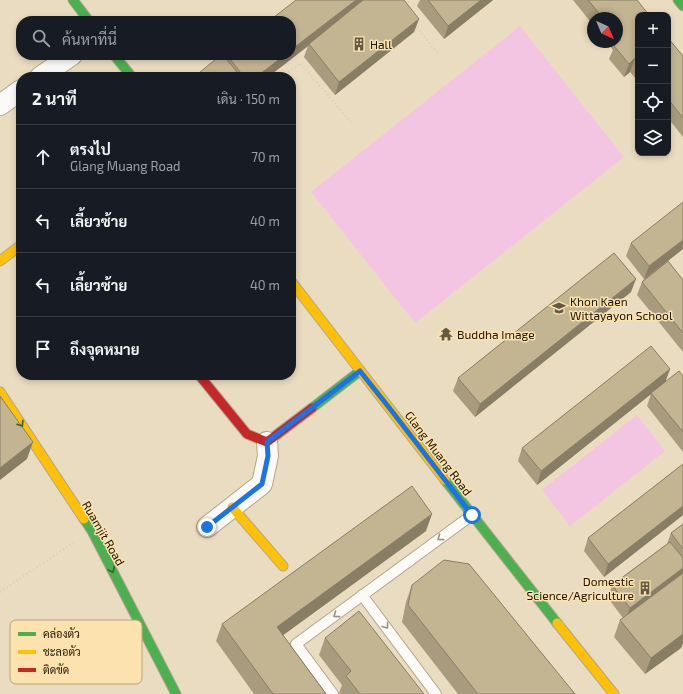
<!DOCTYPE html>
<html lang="th">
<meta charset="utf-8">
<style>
body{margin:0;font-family:"Exo 2",Sarabun,sans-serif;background:#20242c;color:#f1f3f6}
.controls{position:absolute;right:12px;top:12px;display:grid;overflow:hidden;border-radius:8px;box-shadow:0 2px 6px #0003}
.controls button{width:36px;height:36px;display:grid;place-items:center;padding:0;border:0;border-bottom:1px solid #363941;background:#171b24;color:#f1f3f6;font:20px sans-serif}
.compass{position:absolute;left:587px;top:12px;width:36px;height:36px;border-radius:50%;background:#171b24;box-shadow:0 2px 6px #0003;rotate:136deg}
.stop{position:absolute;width:12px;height:12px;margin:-9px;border:3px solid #1a73e8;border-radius:50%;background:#fff}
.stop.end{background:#1a73e8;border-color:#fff;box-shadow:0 1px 4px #0008}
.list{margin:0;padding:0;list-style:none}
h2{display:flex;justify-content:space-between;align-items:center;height:52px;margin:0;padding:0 16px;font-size:17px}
h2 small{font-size:13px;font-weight:400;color:#9ea1a6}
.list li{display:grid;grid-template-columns:26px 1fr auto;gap:12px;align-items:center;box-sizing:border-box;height:64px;padding:0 16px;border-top:1px solid #363941}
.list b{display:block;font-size:15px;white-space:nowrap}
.list p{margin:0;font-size:13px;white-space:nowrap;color:#9ea1a6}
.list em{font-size:13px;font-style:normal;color:#9ea1a6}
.icon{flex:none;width:22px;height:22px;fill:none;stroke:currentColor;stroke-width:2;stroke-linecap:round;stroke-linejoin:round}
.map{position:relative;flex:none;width:683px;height:694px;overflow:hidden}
.search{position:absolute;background:#171b24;box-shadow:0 2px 6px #0003;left:16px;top:16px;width:280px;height:44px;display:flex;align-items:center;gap:10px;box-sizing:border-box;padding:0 14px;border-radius:16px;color:#9ea1a6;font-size:15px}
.panel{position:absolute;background:#171b24;box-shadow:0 2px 6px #0003;left:16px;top:72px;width:280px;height:308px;border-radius:16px}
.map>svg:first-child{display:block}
.green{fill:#f4c5e3}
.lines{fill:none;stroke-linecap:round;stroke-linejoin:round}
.lane-casing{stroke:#b1a68d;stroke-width:12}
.street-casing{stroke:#b1a68d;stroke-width:22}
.fast-casing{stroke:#b1a68d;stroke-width:11}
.slow-casing{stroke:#b1a68d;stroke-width:11}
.jam-casing{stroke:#b1a68d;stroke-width:11}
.path{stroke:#d5d0c7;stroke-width:2.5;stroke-dasharray:1 3;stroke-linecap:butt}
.lane{stroke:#fcfaf6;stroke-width:10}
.street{stroke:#fcfaf6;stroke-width:20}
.fast{stroke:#4caf50;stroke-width:9}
.slow{stroke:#ffc107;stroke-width:9}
.jam{stroke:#c62828;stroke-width:9}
.wall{fill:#a89b7e}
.shaded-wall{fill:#887e66}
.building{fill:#c3b492;stroke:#887e66}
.oneway{stroke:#356128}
.oneway2{stroke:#989287}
.route{stroke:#1a73e8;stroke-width:5}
.labels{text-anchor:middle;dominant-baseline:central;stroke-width:3;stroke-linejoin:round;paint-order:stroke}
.poi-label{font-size:12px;fill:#1e1300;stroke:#fbe2af;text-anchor:start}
.street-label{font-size:12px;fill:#1e1300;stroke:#fbe2af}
.key{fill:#fbe2af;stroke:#b9a47a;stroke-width:1}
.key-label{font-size:11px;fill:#1e1300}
</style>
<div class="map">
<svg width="683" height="694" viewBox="0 0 683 694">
<rect width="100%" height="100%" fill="#eadcc0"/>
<g class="green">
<path d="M520,26L624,157L415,323L311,192Z"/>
<path d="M637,415L665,451L570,526L542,490Z"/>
</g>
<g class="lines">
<g class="lane-casing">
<g id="lane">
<path d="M362,595L436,694"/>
<path d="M333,694L296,644L472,515"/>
</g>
</g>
<g class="street-casing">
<g id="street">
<path d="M40,77L72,55"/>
<path d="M0,105L21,90"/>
<path d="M207,527L262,484L268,456L267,442"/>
</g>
</g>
<g class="fast-casing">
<g id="fast">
<path d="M73,0L89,21"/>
<path d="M678,0L683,6"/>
<path d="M114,55L132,77"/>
<path d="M312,408L360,371"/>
<path d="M445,480L557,623"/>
<path d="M84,519L92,531L176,694"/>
</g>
</g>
<g class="slow-casing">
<g id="slow">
<path d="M0,261L21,245"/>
<path d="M291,281L445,480"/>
<path d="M0,392L84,519"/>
<path d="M232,507L283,566"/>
<path d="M557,623L614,694"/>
</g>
</g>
<g class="jam-casing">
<path id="jam" d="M199,375L247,434L267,442L312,408"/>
</g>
<g class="path">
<path d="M405,5L411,0"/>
<path d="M414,24L439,55"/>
<path d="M282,77L300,63L351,122"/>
<path d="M0,592L76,541"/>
</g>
<use href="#lane" class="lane"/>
<use href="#street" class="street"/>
<use href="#fast" class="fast"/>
<use href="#slow" class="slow"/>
<use href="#jam" class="jam"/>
</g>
<g class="wall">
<path d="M420,0H493L444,39L417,6Z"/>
<path d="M573,0H637L638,15V81L630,72L624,77L609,59L613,50L607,42H617V18H593V25Z"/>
<path d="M419,19L414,32L335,95L304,57L308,46L268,77H194L225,58L226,55H291V21Z"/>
<path d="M668,38L683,56V137L668,118Z"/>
<path d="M631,243L683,249L668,261L683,280V352L637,295L642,282L644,279L626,256Z"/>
<path d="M631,292L475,417L453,391L458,378Z"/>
<path d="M670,369L665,382L683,376V452L647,406L651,394L537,485L518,461L522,448Z"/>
<path d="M683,464V515L604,577L584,551L588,538Z"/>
<path d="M683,524V643L681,648L645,674L614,637L620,620L623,618L608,598L612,585L667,544L671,533Z"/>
<path d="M426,531L283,635L326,694H254L216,641L222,624Z"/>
<path d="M412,585L575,694H458L402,622L406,602Z"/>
<path d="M325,638L424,694H341L339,693L342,685L319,655Z"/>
</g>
<g class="shaded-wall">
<path d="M356,0H368L309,44L308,46L268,77H256L285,55H291V50Z"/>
<path d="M481,0H493L444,39L448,26Z"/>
<path d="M419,19L414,32L335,95L339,82Z"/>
<path d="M635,58L630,72L624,77L629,64Z"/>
<path d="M683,240V249L644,279L649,266Z"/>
<path d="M636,279L631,292L475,417L480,404Z"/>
<path d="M670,369L665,383L537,485L541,471Z"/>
<path d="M33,442L27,459L0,480V468Z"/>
<path d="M683,506V515L604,577L608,564Z"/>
<path d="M432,514L426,531L271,644L277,627Z"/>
<path d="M683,568V578L625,621L630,608Z"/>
<path d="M683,628V643L681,648L645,674L651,658Z"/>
</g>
<g class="building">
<path d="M296,0H356L291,50V21H269Z"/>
<path d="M363,0H404L419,19L339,82L309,44Z"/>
<path d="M428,0H481L448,26Z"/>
<path d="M588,0H637L649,15H638V62L635,58L629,64L614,46L621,40L617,35V18H603Z"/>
<path d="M668,38L683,56V118L668,99Z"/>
<path d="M221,55H223L241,77H194Z"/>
<path d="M227,55H285L256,77H244Z"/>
<path d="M683,202V240L649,266L631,243Z"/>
<path d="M614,253L636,279L480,404L458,378Z"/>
<path d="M668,261L683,280V333L642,282Z"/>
<path d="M651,346L670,369L541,471L522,448Z"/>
<path d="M679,371L683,376V432L651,393Z"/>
<path d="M0,396L33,442L0,468Z"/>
<path d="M683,464V506L608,564L588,538Z"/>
<path d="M412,486L432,514L277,627L326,694H273L222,624Z"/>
<path d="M683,524V549L671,533Z"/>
<path d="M670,542L683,558V568L630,608L612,585Z"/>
<path d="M444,560L469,564L575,694H478L408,605L412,585Z"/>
<path d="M683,573V634L651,658L620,620Z"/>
<path d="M359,611L424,694H360L346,676L351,671L325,638Z"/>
</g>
<defs><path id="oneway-chevron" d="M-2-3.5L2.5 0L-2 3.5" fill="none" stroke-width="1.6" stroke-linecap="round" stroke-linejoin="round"/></defs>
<g class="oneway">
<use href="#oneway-chevron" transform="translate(21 424) rotate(57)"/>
<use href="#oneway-chevron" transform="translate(112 570) rotate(62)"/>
</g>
<g class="oneway2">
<use href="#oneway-chevron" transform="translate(440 538) rotate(144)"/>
<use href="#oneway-chevron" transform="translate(336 615) rotate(144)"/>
<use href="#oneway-chevron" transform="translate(386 626) rotate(53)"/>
</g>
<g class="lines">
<path class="route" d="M207,527L262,484L268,456L267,442L360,371L391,410L472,515"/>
</g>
<defs>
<g id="building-bare" transform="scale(1.08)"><path d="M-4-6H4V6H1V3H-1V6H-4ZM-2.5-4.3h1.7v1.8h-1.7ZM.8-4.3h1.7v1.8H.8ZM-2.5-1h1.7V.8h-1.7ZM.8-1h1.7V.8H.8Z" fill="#655943" stroke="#fbe2af" stroke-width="2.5" paint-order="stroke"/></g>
<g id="school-bare" transform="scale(1.08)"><path d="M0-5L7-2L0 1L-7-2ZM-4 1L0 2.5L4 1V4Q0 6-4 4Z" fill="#655943" stroke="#fbe2af" stroke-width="2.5" paint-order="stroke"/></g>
<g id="temple-bare" transform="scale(1.08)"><path d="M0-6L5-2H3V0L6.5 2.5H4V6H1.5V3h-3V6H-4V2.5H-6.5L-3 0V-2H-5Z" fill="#655943" stroke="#fbe2af" stroke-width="2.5" paint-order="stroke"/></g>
</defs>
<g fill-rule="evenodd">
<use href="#building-bare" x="359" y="44"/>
<use href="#school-bare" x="559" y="308"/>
<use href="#temple-bare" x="446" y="334"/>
<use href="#building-bare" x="645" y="588"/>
</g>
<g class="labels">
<g class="poi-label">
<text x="370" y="44">Hall</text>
<text x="570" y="301">Khon Kaen<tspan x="570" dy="14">Wittayayon School</tspan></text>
<text x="457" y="334">Buddha Image</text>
<text x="634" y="581" text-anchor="end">Domestic<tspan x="634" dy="14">Science/Agriculture</tspan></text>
</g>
<g class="street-label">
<text transform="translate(439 453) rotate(53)">Glang Muang Road</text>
<text transform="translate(104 533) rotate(60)">Ruamjit Road</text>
</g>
</g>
<rect x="10" y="620" width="132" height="64" rx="6" class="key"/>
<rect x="18" y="632" width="18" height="4" fill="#4caf50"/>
<rect x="18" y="650" width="18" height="4" fill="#ffc107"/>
<rect x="18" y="668" width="18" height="4" fill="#c62828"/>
<g class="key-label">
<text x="43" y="638">คล่องตัว</text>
<text x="43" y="656">ชะลอตัว</text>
<text x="43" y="674">ติดขัด</text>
</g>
</svg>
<div class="controls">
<button>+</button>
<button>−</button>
<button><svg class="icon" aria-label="locate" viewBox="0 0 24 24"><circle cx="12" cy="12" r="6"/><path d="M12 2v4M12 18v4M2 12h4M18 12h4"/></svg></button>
<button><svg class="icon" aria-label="layers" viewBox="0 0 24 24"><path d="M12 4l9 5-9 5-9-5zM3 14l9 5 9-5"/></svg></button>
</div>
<svg class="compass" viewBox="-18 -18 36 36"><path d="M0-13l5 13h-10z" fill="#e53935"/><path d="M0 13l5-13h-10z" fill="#9ea1a6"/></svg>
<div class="stop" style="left:472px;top:515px"></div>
<div class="stop end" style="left:207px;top:527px"></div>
<div class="search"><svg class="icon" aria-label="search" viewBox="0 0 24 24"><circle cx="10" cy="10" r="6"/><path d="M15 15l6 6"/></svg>ค้นหาที่นี่</div>
<section class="panel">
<h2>2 นาที<small>เดิน · 150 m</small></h2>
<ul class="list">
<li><svg class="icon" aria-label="ahead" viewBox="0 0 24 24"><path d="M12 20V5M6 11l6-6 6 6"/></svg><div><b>ตรงไป</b><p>Glang Muang Road</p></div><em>70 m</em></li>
<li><svg class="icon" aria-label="left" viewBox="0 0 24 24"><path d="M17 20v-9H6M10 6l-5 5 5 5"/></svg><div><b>เลี้ยวซ้าย</b></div><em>40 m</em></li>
<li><svg class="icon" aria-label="left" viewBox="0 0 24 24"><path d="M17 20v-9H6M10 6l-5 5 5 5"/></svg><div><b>เลี้ยวซ้าย</b></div><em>40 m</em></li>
<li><svg class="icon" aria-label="arrive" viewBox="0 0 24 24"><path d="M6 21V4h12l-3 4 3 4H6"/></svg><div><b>ถึงจุดหมาย</b></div></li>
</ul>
</section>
</div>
